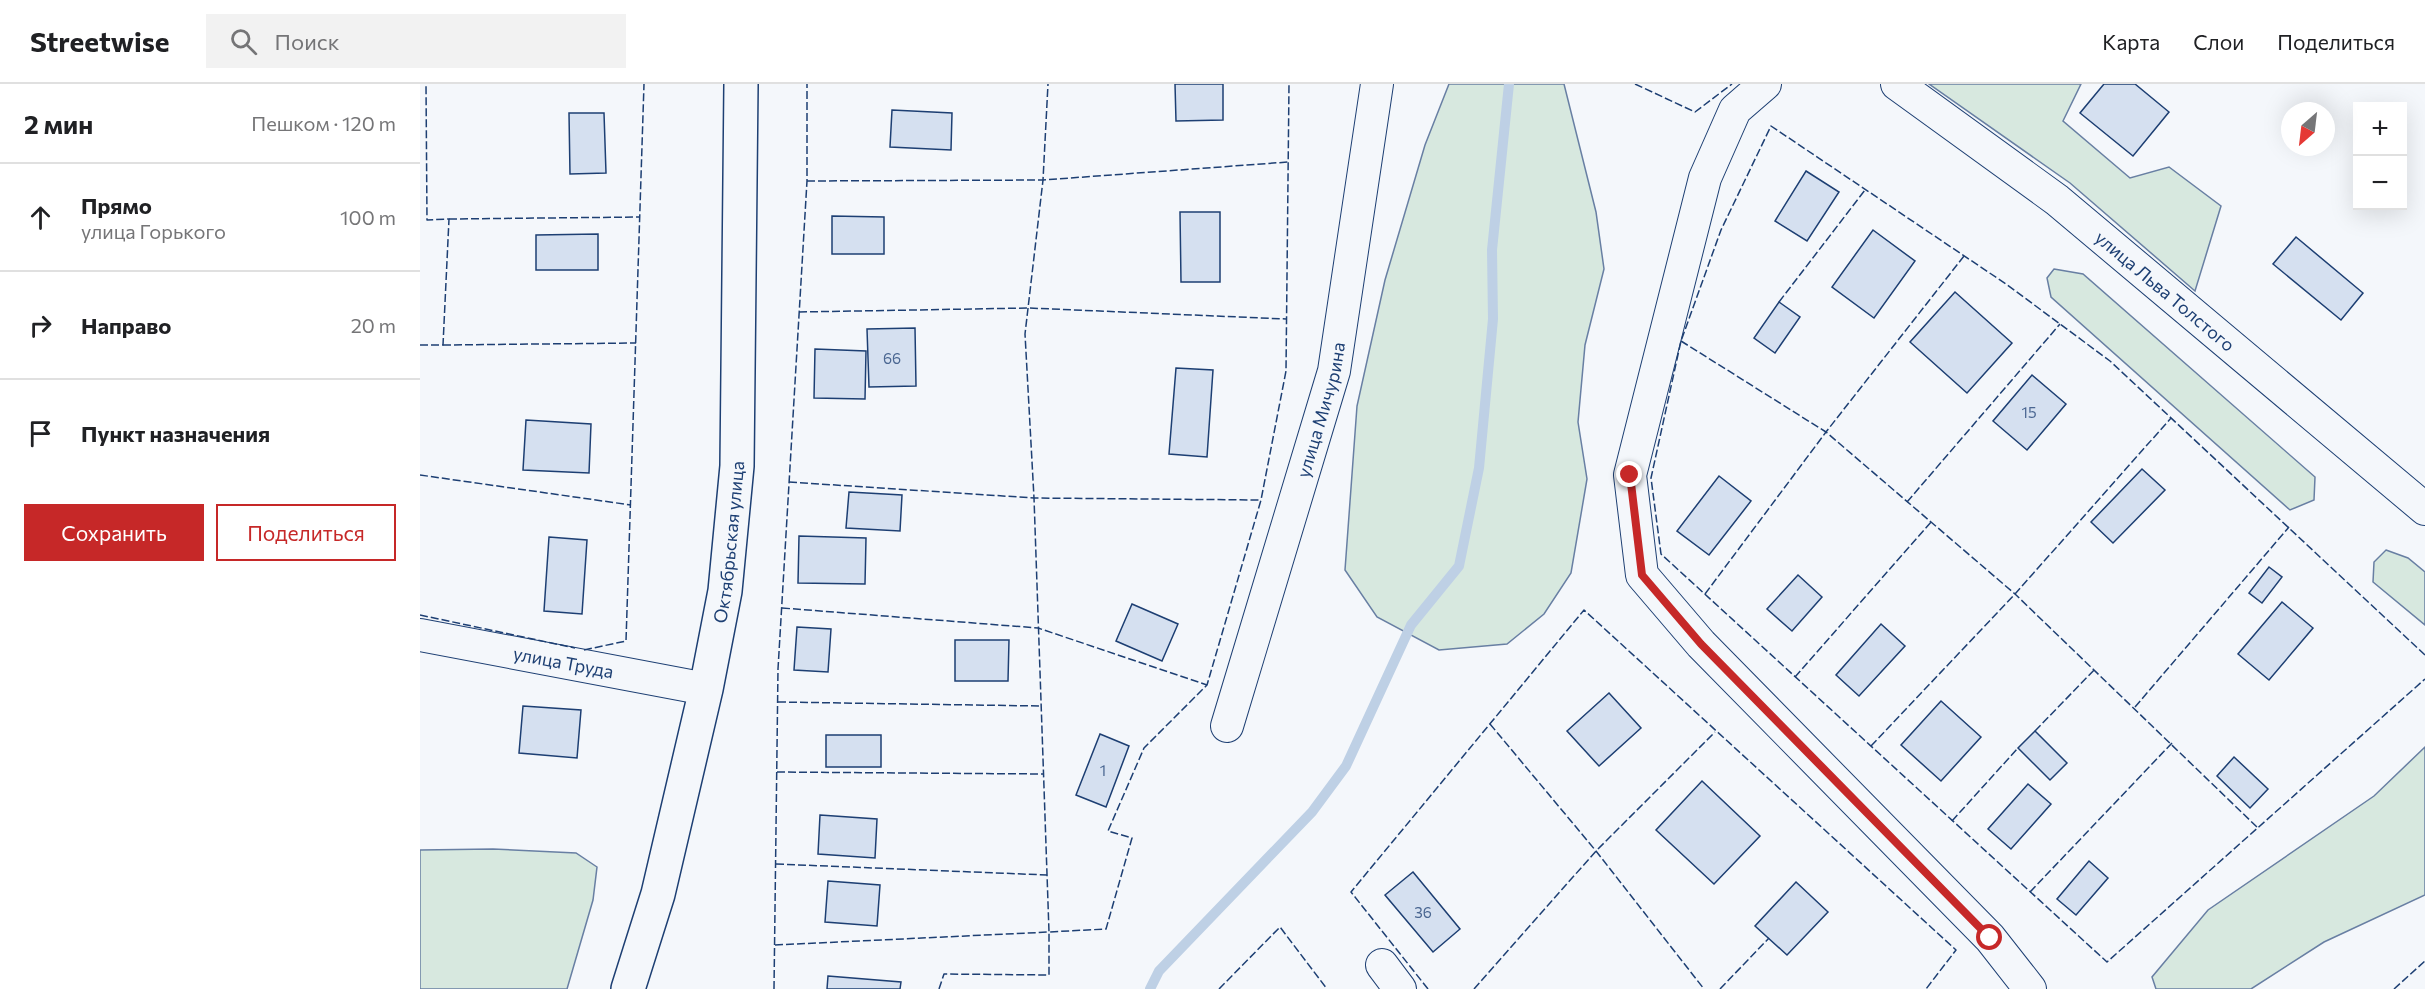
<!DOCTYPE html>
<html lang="ru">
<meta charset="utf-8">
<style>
body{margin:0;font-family:Commissioner,sans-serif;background:#f2f2f2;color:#202124}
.controls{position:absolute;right:18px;top:18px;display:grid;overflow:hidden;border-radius:0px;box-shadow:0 6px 24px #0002}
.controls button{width:54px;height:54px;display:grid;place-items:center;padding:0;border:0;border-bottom:2px solid #e0e0e0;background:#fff;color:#202124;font:30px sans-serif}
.compass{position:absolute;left:1861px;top:18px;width:54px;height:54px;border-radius:50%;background:#fff;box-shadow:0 6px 24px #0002;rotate:208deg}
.stop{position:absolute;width:18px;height:18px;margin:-14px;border:4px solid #c62828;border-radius:50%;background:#fff}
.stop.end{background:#c62828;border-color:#fff;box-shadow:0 2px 6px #0008}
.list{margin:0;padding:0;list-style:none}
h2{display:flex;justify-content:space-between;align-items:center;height:78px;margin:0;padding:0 24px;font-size:26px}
h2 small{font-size:20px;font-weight:400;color:#757577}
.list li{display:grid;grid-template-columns:39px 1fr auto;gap:18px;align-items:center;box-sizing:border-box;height:108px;padding:0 24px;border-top:2px solid #e0e0e0}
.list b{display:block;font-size:22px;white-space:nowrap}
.list p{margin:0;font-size:20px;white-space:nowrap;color:#757577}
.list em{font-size:20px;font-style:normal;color:#757577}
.actions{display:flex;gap:12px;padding:18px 24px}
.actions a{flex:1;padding:14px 0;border:2px solid #c62828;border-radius:0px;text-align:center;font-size:21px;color:#c62828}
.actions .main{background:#c62828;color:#fff}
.icon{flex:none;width:33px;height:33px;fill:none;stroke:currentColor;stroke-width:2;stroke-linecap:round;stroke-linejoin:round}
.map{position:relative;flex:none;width:2005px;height:905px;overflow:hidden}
header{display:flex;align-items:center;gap:36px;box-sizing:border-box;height:84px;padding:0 30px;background:#fff;border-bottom:2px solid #e0e0e0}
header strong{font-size:28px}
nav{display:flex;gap:33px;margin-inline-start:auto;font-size:21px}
.search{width:420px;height:54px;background:#f2f2f2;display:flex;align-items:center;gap:15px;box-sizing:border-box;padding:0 21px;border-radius:0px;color:#757577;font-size:22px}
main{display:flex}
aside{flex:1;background:#fff}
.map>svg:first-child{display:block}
.green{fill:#d7e8df;stroke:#687fa3;stroke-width:1.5}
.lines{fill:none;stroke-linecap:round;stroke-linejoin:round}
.stream{stroke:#bed0e5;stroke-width:10}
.building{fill:#d5e0f0;stroke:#1d3f73;stroke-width:1.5}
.minor-casing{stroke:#1d3f73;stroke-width:34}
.tertiary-casing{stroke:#1d3f73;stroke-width:36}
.minor{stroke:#f4f7fb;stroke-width:32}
.tertiary{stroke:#f4f7fb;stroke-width:33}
.fence{stroke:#1d3f73;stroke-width:1.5;stroke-dasharray:8 3;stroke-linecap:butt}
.route{stroke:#c62828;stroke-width:8}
.labels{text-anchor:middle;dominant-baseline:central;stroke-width:4.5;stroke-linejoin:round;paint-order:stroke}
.number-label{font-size:15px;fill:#4b6792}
.street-label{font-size:18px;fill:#1d3f73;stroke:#f4f7fb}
</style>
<header>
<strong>Streetwise</strong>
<div class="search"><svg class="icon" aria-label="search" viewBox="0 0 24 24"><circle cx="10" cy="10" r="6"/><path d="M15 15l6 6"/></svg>Поиск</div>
<nav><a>Карта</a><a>Слои</a><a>Поделиться</a></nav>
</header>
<main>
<aside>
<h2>2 мин<small>Пешком · 120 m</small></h2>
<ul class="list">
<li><svg class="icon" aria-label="ahead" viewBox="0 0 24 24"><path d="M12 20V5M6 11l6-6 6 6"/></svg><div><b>Прямо</b><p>улица Горького</p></div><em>100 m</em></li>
<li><svg class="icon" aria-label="right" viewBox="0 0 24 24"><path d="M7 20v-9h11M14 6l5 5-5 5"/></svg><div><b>Направо</b></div><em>20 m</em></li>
<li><svg class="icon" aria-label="arrive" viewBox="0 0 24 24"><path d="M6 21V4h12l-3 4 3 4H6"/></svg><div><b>Пункт назначения</b></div></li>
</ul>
<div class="actions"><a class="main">Сохранить</a><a>Поделиться</a></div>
</aside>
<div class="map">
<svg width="2005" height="905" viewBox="0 0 2005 905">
<rect width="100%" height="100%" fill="#f4f7fb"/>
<g class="green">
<path d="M1029,0H1144L1176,128L1184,185L1165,261L1158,338L1167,395L1151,489L1124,530L1087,560L1019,566L957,533L925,486L937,322L965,196L1005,61Z"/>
<path d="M1509,0H1661L1643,37L1710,94L1749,83L1801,122L1775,207L1650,99Z"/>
<path d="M1634,185L1663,190L1895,393L1894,416L1870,426L1631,213L1627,194Z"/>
<path d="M1966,466L1988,474L2005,488V541L1953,498L1954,478Z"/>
<path d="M2005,663V811L1904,858L1831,905H1736L1732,893L1788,826L1954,712Z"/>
<path d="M73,765L156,769L177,783L173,816L147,905H0V766Z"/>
</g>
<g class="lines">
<path class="stream" d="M730,905L739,887L892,728L926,682L991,541L1039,482L1059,384L1073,235L1072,166L1089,0"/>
</g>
<g class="building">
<path d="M755,0H803V36L756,37Z"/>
<path d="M1684,0H1715L1749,28L1713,72L1660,29Z"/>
<path d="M472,26L532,29L531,66L470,63Z"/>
<path d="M149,29H184L186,89L150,90Z"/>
<path d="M1386,87L1419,108L1387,157L1355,137Z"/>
<path d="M760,128H800V198H761Z"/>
<path d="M412,132L464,133V170H412Z"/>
<path d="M1453,146L1495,177L1454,234L1412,203Z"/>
<path d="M178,150V186H116V151Z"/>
<path d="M1876,153L1943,209L1921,236L1853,180Z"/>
<path d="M1535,208L1592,259L1547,309L1490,258Z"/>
<path d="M1359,218L1380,233L1355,269L1334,254Z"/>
<path d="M495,244L496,302L449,303L447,245Z"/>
<path d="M395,265L446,267L445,315L394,314Z"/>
<path d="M756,284L793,286L787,373L749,370Z"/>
<path d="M1612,291L1646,320L1607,366L1573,337Z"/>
<path d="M106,336L171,340L169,389L103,386Z"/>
<path d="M1722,385L1745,406L1693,459L1671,438Z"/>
<path d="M1299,392L1331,417L1289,471L1257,447Z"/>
<path d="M429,408L482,411L480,447L426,444Z"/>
<path d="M379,452L446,454L445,500L378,499Z"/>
<path d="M129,453L167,456L162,530L124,527Z"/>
<path d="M1849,483L1862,493L1842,519L1829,509Z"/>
<path d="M1378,491L1402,513L1372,547L1347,525Z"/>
<path d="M1862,518L1893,544L1849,596L1818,570Z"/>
<path d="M712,520L758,540L742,577L696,557Z"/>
<path d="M1461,540L1485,562L1439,612L1416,591Z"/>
<path d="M377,543L411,545L408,588L374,586Z"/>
<path d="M535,556H589L588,597H535Z"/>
<path d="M1189,609L1221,644L1179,682L1147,647Z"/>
<path d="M1521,617L1561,653L1521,697L1481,661Z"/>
<path d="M103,622L161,626L157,674L99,669Z"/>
<path d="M1615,647L1647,679L1630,696L1598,664Z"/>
<path d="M680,650L709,662L686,723L656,711Z"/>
<rect x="406" y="651" width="55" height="32"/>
<path d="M1814,673L1848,705L1830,724L1797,692Z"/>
<path d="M1282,697L1340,752L1294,800L1236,746Z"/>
<path d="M1608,700L1631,720L1591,765L1568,745Z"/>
<path d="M400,731L457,735L455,774L398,770Z"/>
<path d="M1669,777L1688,794L1656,831L1637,815Z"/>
<path d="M993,788L1040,845L1013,868L965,811Z"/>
<path d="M408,797L460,801L457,842L405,838Z"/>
<path d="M1376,798L1408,828L1367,871L1335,842Z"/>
<path d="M408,892L481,898L480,905H407Z"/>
</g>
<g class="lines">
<g class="minor-casing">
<g id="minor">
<path d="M1345,0L1315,26L1285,94L1210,391L1222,491L1281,560L1570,854L1610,905"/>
<path id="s1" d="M1477,0L1637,116L2005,425"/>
<path id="s2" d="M0,551L286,605"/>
<path id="s3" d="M807,642L914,287L957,0"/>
<path d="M962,881L980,905"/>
</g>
</g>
<g class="tertiary-casing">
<g id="tertiary">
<path id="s4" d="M208,905L238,810L286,605L305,507L317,382L321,0"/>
</g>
</g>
<use href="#minor" class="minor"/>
<use href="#tertiary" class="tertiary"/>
<g class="fence">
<path d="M1215,0L1275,28L1312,0"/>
<path d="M387,97L623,96L868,78"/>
<path d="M29,135L220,133"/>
<path d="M1359,218L1445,106"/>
<path d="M379,228L609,224L866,235"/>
<path d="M1261,257L1406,348L1595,510L1838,744"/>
<path d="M0,261H23L29,135L7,136L6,0"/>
<path d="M23,261L216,259"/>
<path d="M0,391L211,421"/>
<path d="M369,398L614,414L841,416"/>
<path d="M1487,418L1640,240"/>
<path d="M1285,510L1406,348L1544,172"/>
<path d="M362,524L618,544L787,601"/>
<path d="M0,531L155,564"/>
<path d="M164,566L206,557L224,0"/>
<path d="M2005,571L1690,277L1586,200L1351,42L1301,146L1261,257L1231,394L1241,470L1687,878L2005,595"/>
<path d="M1375,593L1511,438"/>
<path d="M358,618L621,622"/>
<path d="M1715,623L1869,443"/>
<path d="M1070,640L1176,767L1284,905"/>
<path d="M1615,647L1675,585"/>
<path d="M1451,662L1595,510L1751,334"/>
<path d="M357,688L624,690"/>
<path d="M1532,737L1598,664"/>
<path d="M356,780L627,791"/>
<path d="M1610,808L1752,659"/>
<path d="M355,861L629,848L614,414L605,250L623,96L628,0"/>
<path d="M354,905L358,585L387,97V0"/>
<path d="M519,905L524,890L629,891V848L686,845L712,754L688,747L724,664L787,601L841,416L866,287L869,0"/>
<path d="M799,905L860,843L907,905"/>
<path d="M1008,905L931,808L1164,526L1536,866L1506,905"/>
<path d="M1054,905L1176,767L1295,648"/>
<path d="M1300,905L1349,854"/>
<path d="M1974,905L2005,877"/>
</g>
</g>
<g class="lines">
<path class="route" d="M1210,391L1222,491L1281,560L1570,854"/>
</g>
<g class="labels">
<g class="number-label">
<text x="472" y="274">66</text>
<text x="1609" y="328">15</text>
<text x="683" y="686">1</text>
<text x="1003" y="828">36</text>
</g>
<g class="street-label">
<text stroke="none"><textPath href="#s1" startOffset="339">улица Льва Толстого</textPath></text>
<text stroke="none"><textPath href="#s3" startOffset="330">улица Мичурина</textPath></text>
<text stroke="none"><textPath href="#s4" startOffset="459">Октябрьская улица</textPath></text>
<text stroke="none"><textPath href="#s2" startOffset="146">улица Труда</textPath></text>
</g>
</g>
</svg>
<div class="controls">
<button>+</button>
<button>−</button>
</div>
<svg class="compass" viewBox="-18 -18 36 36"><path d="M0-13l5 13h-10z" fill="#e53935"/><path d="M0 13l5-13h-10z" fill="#757577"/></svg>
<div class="stop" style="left:1570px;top:854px"></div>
<div class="stop end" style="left:1210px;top:391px"></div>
</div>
</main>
